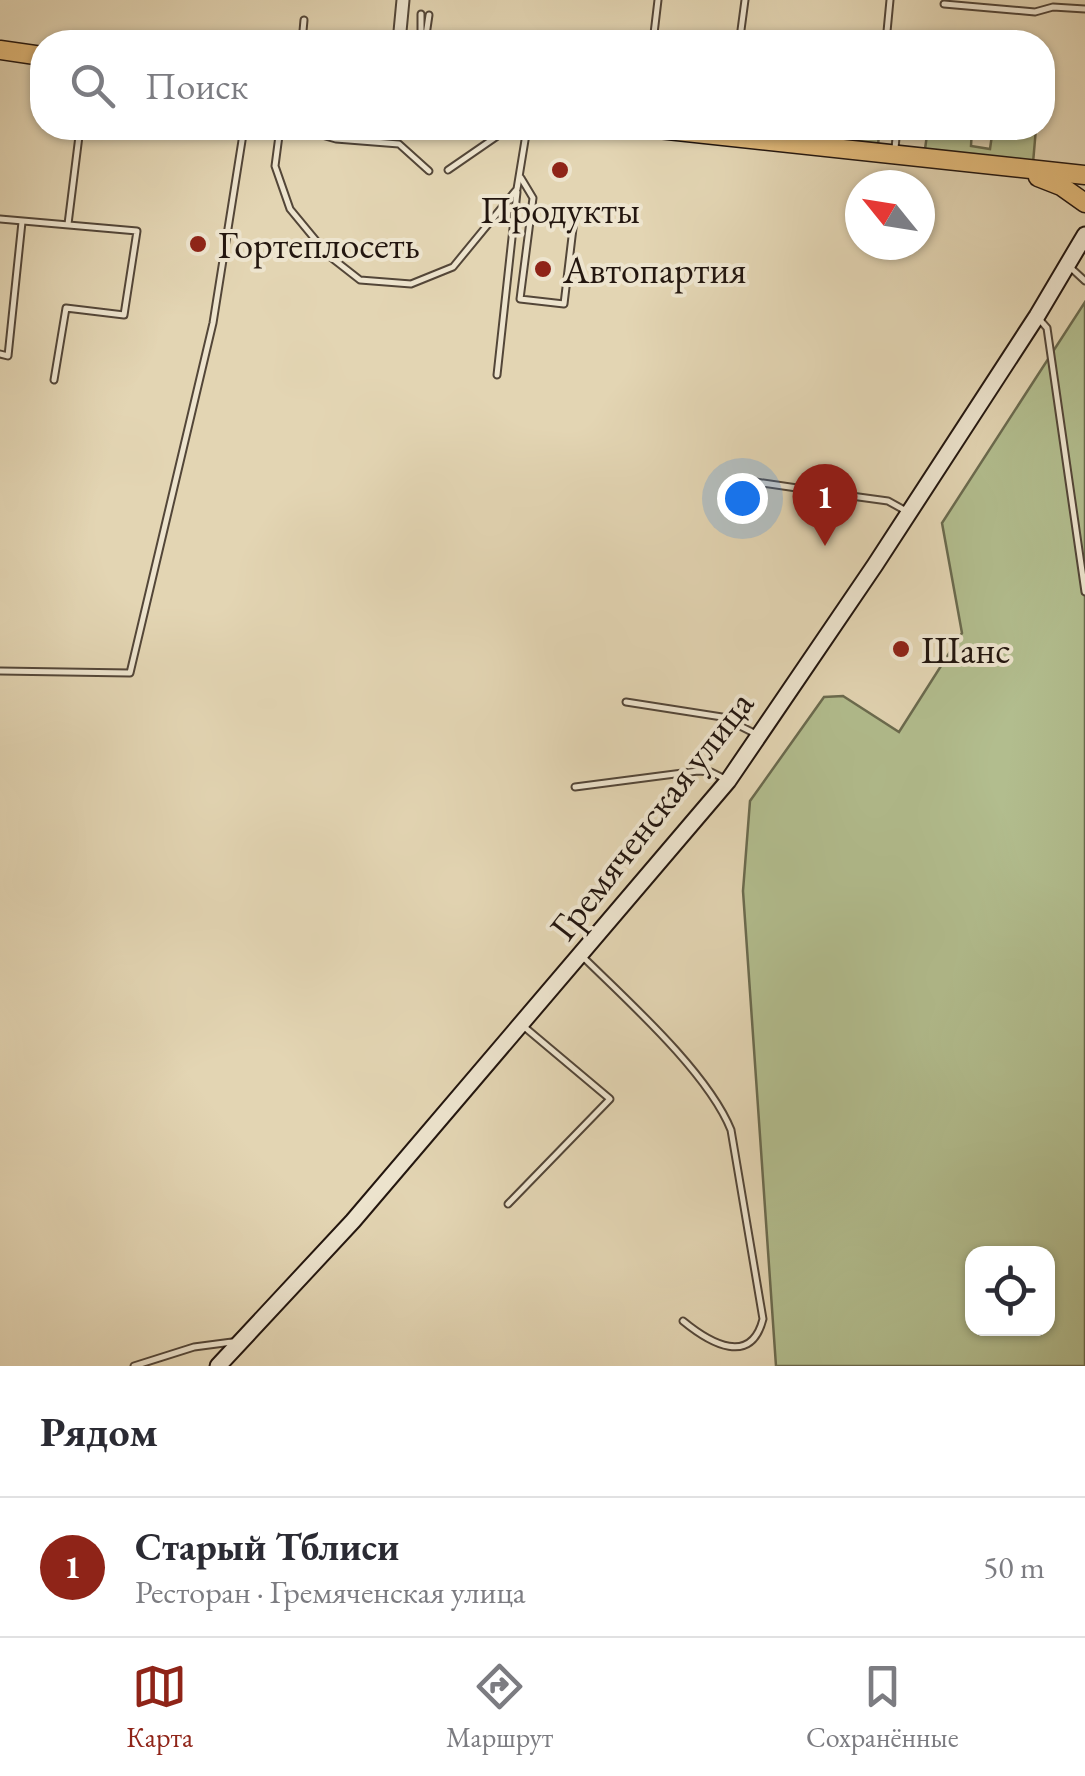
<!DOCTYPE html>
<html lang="ru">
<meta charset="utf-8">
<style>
body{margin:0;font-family:"EB Garamond",serif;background:#f7f7f7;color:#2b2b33}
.controls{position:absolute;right:30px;bottom:30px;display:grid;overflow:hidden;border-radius:20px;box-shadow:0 2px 8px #0004}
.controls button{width:90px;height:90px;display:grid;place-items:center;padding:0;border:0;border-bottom:2px solid #e1e1e2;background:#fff;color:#2b2b33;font:50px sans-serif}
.compass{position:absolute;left:845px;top:170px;width:90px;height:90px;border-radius:50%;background:#fff;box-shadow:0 2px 8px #0004;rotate:300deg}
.you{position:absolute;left:742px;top:498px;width:35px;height:35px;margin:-25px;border:8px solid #fff;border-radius:50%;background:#1a73e8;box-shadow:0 0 0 15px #1a73e833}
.badge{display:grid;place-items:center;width:65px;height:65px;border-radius:50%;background:#8f2418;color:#fff;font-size:32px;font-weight:700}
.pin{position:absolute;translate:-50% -82px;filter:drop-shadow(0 2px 5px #0008)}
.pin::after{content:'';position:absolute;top:52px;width:35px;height:30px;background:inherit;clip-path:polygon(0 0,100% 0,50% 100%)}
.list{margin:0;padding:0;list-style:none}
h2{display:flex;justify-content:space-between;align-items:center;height:130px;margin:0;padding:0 40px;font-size:42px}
h2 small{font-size:32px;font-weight:400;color:#7c7c81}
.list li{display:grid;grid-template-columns:65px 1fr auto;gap:30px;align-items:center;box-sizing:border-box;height:140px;padding:0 40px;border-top:2px solid #e1e1e2}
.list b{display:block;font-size:38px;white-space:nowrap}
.list p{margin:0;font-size:32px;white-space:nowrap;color:#7c7c81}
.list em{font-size:32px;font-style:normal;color:#7c7c81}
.icon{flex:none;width:55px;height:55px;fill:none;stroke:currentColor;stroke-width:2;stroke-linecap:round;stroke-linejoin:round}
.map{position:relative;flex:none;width:1085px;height:1366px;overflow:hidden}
.search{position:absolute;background:#fff;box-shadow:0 2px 8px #0004;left:30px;right:30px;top:30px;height:110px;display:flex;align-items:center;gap:25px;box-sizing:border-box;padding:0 35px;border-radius:40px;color:#7c7c81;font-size:38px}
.sheet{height:270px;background:#fff}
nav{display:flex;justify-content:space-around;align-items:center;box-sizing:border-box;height:140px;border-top:2px solid #e1e1e2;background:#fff;font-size:28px;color:#7c7c81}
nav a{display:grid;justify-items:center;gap:5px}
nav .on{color:#8f2418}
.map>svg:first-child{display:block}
.green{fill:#b2bd8e;stroke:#6a6a4e;stroke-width:2.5;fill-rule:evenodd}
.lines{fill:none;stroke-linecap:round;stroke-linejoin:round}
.service-casing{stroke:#534638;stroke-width:9}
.minor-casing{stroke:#534638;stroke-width:15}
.secondary-casing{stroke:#23160f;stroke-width:19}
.primary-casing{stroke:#23160f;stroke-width:21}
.service{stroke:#ede4ce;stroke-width:5}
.minor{stroke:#ede4ce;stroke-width:11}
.secondary{stroke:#ede4ce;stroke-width:15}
.primary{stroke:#e2ba7a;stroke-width:18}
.poi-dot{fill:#8f2418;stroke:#ede4ce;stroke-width:4}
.labels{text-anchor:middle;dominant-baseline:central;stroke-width:8;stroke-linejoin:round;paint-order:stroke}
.poi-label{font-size:38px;fill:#23160f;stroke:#ede4ce;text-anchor:start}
.street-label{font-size:38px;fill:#23160f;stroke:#ede4ce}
</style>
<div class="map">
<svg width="1085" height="1366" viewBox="0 0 1085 1366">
<rect width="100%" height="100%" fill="#e3d5b3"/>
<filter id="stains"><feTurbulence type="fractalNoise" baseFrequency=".002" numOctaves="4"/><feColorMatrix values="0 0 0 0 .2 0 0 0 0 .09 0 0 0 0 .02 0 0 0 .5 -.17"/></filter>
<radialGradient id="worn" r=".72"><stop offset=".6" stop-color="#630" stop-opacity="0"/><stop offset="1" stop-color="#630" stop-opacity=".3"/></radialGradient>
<g class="green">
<path d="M751,128H880L878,144Z"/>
<path d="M928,128H972L971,146L990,149L993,128H1036L1033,163L925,149Z"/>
<path d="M1085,302V1366H776L743,891L750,801L824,697L843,696L899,732L962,633L942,523ZM972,1254H1048V1328H972Z"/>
</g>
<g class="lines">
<g class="service-casing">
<g id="service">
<path d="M944,4L1035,12L1053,7L1085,9"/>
<path d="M421,14V42"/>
<path d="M741,30L745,0"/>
<path d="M302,42L304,20"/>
<path d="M425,42L429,15"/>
<path d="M653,42L658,0"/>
<path d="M886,42L890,0"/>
<path d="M280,128L275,166L290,209L328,255L360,280L411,284L453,267L517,189L527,128"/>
<path d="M297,128L336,139L399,144L429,171"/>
<path d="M895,148L897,128"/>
<path d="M448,170L509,128"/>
<path d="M521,178L533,198L520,299L564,304L574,220"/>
<path d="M0,219L137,231L124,315L66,308L54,380"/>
<path d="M68,224L80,128"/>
<path d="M1071,268L1085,281"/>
<path d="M1040,320L1047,328L1085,592"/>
<path d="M0,354L8,356L22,222"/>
<path d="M497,375L517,192"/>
<path d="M756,482L831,493"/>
<path d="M844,495L888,501L906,511"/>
<path d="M0,671L130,673L213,323L244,128"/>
<path d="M626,702L722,717L756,734"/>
<path d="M575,787L698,771L711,772L725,779"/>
<path d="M584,958C629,1002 708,1073 731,1130L763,1319C751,1366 711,1344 683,1321"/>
<path d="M508,1204L610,1099L522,1025"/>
<path d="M134,1366L194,1347L232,1342"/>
</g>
</g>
<g class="minor-casing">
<path id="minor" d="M399,42L403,0"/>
</g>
<g class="secondary-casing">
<path id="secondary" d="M218,1366L353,1221L728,781L875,565L1037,316L1085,235"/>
</g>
<g class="primary-casing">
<g id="primary">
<path d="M0,50L42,56"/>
<path d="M649,128L1085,175"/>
<path d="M1038,177L1061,186L1085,203"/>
</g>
</g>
<use href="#service" class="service"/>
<use href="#minor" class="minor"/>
<use href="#secondary" class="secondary"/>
<use href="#primary" class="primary"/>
</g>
<g class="poi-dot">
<circle cx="560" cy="170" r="10"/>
<circle cx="198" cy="244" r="10"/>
<circle cx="543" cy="269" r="10"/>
<circle cx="901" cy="649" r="10"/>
</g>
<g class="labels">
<g class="poi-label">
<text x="560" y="209" text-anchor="middle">Продукты</text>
<text x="218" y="244">Гортеплосеть</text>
<text x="563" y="269">Автопартия</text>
<text x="921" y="649">Шанс</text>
</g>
<g class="street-label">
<text transform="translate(651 815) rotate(-52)">Гремяченская улица</text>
</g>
</g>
<rect width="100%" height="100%" filter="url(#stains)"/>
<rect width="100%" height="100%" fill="url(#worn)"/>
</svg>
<div class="controls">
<button><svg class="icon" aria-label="locate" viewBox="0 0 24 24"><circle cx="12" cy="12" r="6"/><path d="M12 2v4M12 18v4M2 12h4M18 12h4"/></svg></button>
</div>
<svg class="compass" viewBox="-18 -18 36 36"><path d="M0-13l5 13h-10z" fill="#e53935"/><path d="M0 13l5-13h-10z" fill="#7c7c81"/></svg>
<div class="you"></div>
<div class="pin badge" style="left:825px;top:546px">1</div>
<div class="search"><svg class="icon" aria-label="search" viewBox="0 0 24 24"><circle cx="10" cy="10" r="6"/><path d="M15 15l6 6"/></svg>Поиск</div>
</div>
<section class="sheet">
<h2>Рядом<small></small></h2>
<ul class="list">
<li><span class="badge">1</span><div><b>Старый Тблиси</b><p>Ресторан · Гремяченская улица</p></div><em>50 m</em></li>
</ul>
</section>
<nav>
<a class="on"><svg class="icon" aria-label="map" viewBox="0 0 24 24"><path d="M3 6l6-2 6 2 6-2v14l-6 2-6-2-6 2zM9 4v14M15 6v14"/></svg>Карта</a>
<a><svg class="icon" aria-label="directions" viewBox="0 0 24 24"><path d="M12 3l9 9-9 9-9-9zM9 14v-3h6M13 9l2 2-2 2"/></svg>Маршрут</a>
<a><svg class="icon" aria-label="saved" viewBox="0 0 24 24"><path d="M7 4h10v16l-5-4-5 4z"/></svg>Сохранённые</a>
</nav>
